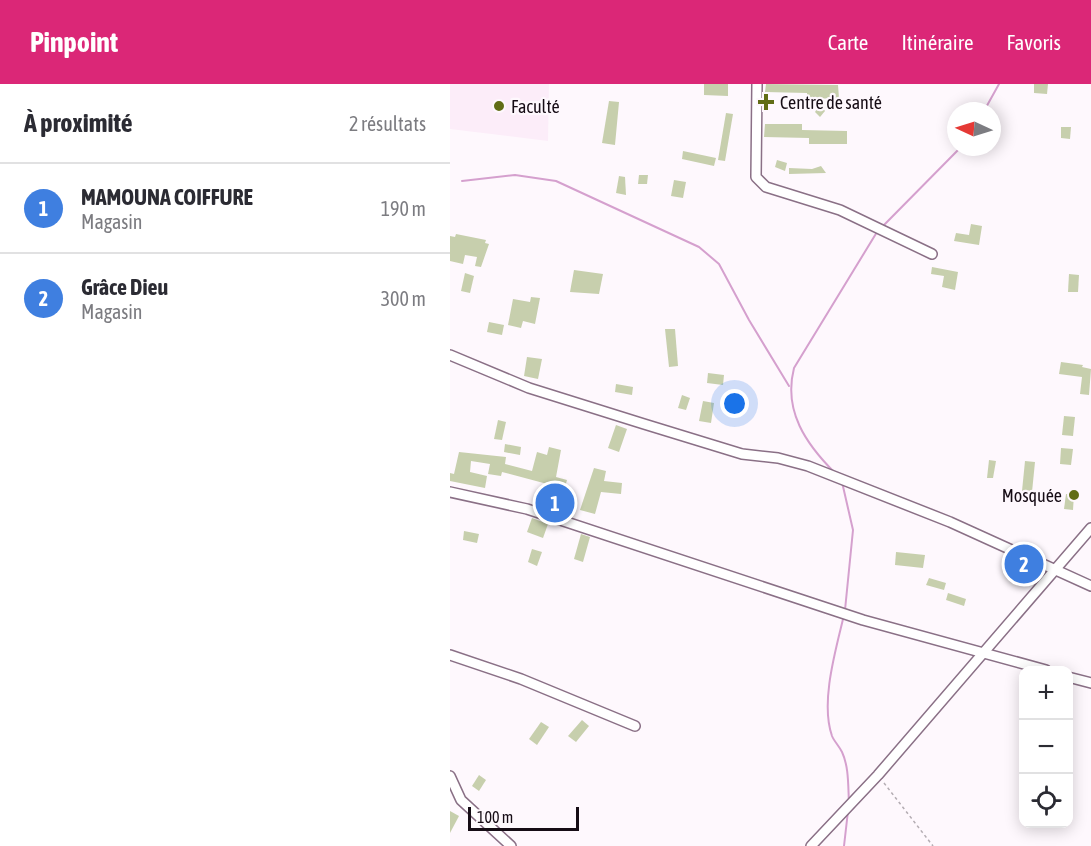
<!DOCTYPE html>
<html lang="fr">
<meta charset="utf-8">
<style>
body{margin:0;font-family:"Asap Condensed",sans-serif;background:#f7f7f7;color:#2b2b33}
.controls{position:absolute;right:18px;bottom:18px;display:grid;overflow:hidden;border-radius:12px;box-shadow:0 3px 15px #0003}
.controls button{width:54px;height:54px;display:grid;place-items:center;padding:0;border:0;border-bottom:2px solid #e1e1e2;background:#fff;color:#2b2b33;font:30px sans-serif}
.compass{position:absolute;left:497px;top:18px;width:54px;height:54px;border-radius:50%;background:#fff;box-shadow:0 3px 15px #0003;rotate:274deg}
.scale{position:absolute;left:18px;bottom:15px;width:111px;box-sizing:border-box;padding-left:6px;border:3px solid #160c15;border-top:0;font-size:16px;line-height:21px;white-space:nowrap;color:#160c15;-webkit-text-stroke:4px #fef8fd;paint-order:stroke}
.you{position:absolute;left:285px;top:320px;width:21px;height:21px;margin:-15px;border:4px solid #fff;border-radius:50%;background:#1a73e8;box-shadow:0 0 0 9px #1a73e833}
.badge{display:grid;place-items:center;width:39px;height:39px;border-radius:50%;background:#db2777;color:#fff;font-size:20px;font-weight:700}
.pin{position:absolute;translate:-50% -50%;border:3px solid #fff;box-shadow:0 2px 6px #0006}
.list{margin:0;padding:0;list-style:none}
h2{display:flex;justify-content:space-between;align-items:center;height:78px;margin:0;padding:0 24px;font-size:26px}
h2 small{font-size:20px;font-weight:400;color:#7c7c81}
.list li{display:grid;grid-template-columns:39px 1fr auto;gap:18px;align-items:center;box-sizing:border-box;height:90px;padding:0 24px;border-top:2px solid #e1e1e2}
.list b{display:block;font-size:22px;white-space:nowrap}
.list p{margin:0;font-size:20px;white-space:nowrap;color:#7c7c81}
.list em{font-size:20px;font-style:normal;color:#7c7c81}
.icon{flex:none;width:33px;height:33px;fill:none;stroke:currentColor;stroke-width:2;stroke-linecap:round;stroke-linejoin:round}
.map{position:relative;flex:none;width:641px;height:762px;overflow:hidden}
header{display:flex;align-items:center;gap:36px;box-sizing:border-box;height:84px;padding:0 30px;background:#db2777;color:#fff}
header strong{font-size:28px}
nav{display:flex;gap:33px;margin-inline-start:auto;font-size:21px}
main{display:flex}
aside{flex:1;background:#fff}
.map>svg:first-child{display:block}
.built{fill:#fcedf9}
.lines{fill:none;stroke-linecap:round;stroke-linejoin:round}
.stream{stroke:#d5a0ce;stroke-width:2}
.building{fill:#c7cfad}
.minor-casing{stroke:#8a7086;stroke-width:12}
.path{stroke:#b4adb3;stroke-width:1.5;stroke-dasharray:3 3;stroke-linecap:butt}
.minor{stroke:#fff;stroke-width:9}
.poi-dot{fill:#616d16;stroke:#fef8fd;stroke-width:2}
.labels{text-anchor:middle;dominant-baseline:central;stroke-width:4.5;stroke-linejoin:round;paint-order:stroke}
.poi-label{font-size:18px;fill:#160c15;stroke:#fef8fd;text-anchor:start}
</style>
<header>
<strong>Pinpoint</strong>
<nav><a>Carte</a><a>Itinéraire</a><a>Favoris</a></nav>
</header>
<main>
<aside>
<h2>À proximité<small>2 résultats</small></h2>
<ul class="list">
<li><span class="badge" style="background:#3f7fe0">1</span><div><b>MAMOUNA COIFFURE</b><p>Magasin</p></div><em>190 m</em></li>
<li><span class="badge" style="background:#3f7fe0">2</span><div><b>Grâce Dieu</b><p>Magasin</p></div><em>300 m</em></li>
</ul>
</aside>
<div class="map">
<svg width="641" height="762" viewBox="0 0 641 762">
<rect width="100%" height="100%" fill="#fef8fd"/>
<path class="built" d="M0,0H99L98,57L0,45Z"/>
<g class="lines">
<g class="stream">
<path d="M534,27L549,0"/>
<path d="M12,97L65,91L106,97L249,163L269,180L299,236L339,302"/>
<path d="M433,142L511,63"/>
<path d="M385,389C356,360 333,327 344,284L427,148"/>
<path d="M392,398L403,446L395,526"/>
<path d="M394,531C386,565 370,618 382,652C384,657 389,662 392,668C399,683 398,702 399,719"/>
<path d="M394,762L398,727"/>
</g>
</g>
<g class="building">
<path d="M254,0H278V12L254,11Z"/>
<path d="M316,0L388,1L389,14L357,15V9L315,8Z"/>
<path d="M584,0H598L597,10L584,9Z"/>
<path d="M159,17L169,18L165,61L152,59Z"/>
<path d="M370,20L375,27L370,33L365,28Z"/>
<path d="M276,29L283,30L275,77L268,76Z"/>
<path d="M315,40H352V46L397,47V60H359V54L314,53Z"/>
<path d="M611,43H621L620,55L611,54Z"/>
<path d="M233,67L266,74L264,82L232,75Z"/>
<path d="M327,76L337,79L335,87L325,83Z"/>
<path d="M371,82L376,89L339,90V84L362,85Z"/>
<path d="M189,91H198L197,100H188Z"/>
<path d="M169,92L175,93L176,111L166,109Z"/>
<path d="M224,96L236,98L233,114L221,112Z"/>
<path d="M521,140L532,142L529,161L504,157L506,149L519,151Z"/>
<path d="M6,150L36,156L35,159L39,160L31,183L25,182L27,173L15,171L13,180L0,177V152L5,153Z"/>
<path d="M482,183L508,188L505,206L492,203L494,192L481,190Z"/>
<path d="M124,186L153,190L149,210L120,208Z"/>
<path d="M15,189L24,192L20,209L11,207Z"/>
<path d="M619,190L629,191L628,208H618Z"/>
<path d="M81,213L90,214L85,240L73,237L71,244L58,241L63,215L80,218Z"/>
<path d="M39,238L54,241L52,251L37,248Z"/>
<path d="M215,245H225L228,282L219,283Z"/>
<path d="M77,273L92,275L88,295L74,292Z"/>
<path d="M611,278L633,281L632,283L641,285L639,311L630,310L632,293L609,290Z"/>
<path d="M258,289L274,291L273,301L257,299Z"/>
<path d="M166,300L183,303L182,311L165,308Z"/>
<path d="M232,311L240,314L236,326L228,324Z"/>
<path d="M253,317L264,319L261,339L249,337Z"/>
<path d="M614,332L625,333L623,352L612,351Z"/>
<path d="M48,336L56,338L52,356L44,355Z"/>
<path d="M166,341L177,345L169,368L158,364Z"/>
<path d="M55,360L71,363L70,371L54,368Z"/>
<path d="M99,363L111,366L106,393L117,396L110,420L97,417L101,401L52,388L51,392L38,390L40,380L21,377L20,388L37,392L35,404L0,397V389L4,390L9,368L56,373L55,380L82,387L87,368L97,371Z"/>
<path d="M611,364L623,365L621,381L610,380Z"/>
<path d="M539,376L546,377L543,394H537Z"/>
<path d="M575,377L585,378L582,408L572,407Z"/>
<path d="M144,384L156,387L154,397L172,399L171,410L151,408L145,430L130,426Z"/>
<path d="M616,410L624,411L623,426L614,425Z"/>
<path d="M82,434L98,440L93,454L77,448Z"/>
<path d="M14,447L29,450L27,459L13,456Z"/>
<path d="M131,450L140,453L133,478L124,475Z"/>
<path d="M82,465L92,468L87,482L78,478Z"/>
<path d="M446,468L475,471L473,484L445,481Z"/>
<path d="M479,494L496,499L494,506L476,501Z"/>
<path d="M498,509L516,515L514,522L496,516Z"/>
<path d="M132,636L139,642L126,658L118,652Z"/>
<path d="M91,638L99,643L87,661L79,655Z"/>
<path d="M29,691L36,696L29,707L22,702Z"/>
<path d="M0,727L9,732L0,749Z"/>
</g>
<g class="lines">
<g class="minor-casing">
<g id="minor">
<path d="M307,0L306,93L316,103L390,126L482,170"/>
<path d="M0,271L79,304L194,340L292,370L328,374L358,382L500,438L641,502"/>
<path d="M0,408L77,425L413,536L596,586"/>
<path d="M0,571L71,595L185,642"/>
<path d="M618,593L641,599"/>
<path d="M0,692L11,716L61,762"/>
<path d="M361,762L428,691L641,444"/>
</g>
</g>
<path class="path" d="M434,699L483,762"/>
<use href="#minor" class="minor"/>
</g>
<g class="poi-dot">
<path d="M313 9h6v6h6v6h-6v6h-6v-6h-6v-6h6z"/>
<circle cx="49" cy="22" r="6"/>
<circle cx="624" cy="411" r="6"/>
</g>
<g class="labels">
<g class="poi-label">
<text x="330" y="18">Centre de santé</text>
<text x="61" y="22">Faculté</text>
<text x="612" y="411" text-anchor="end">Mosquée</text>
</g>
</g>
</svg>
<div class="controls">
<button>+</button>
<button>−</button>
<button><svg class="icon" aria-label="locate" viewBox="0 0 24 24"><circle cx="12" cy="12" r="6"/><path d="M12 2v4M12 18v4M2 12h4M18 12h4"/></svg></button>
</div>
<svg class="compass" viewBox="-18 -18 36 36"><path d="M0-13l5 13h-10z" fill="#e53935"/><path d="M0 13l5-13h-10z" fill="#7c7c81"/></svg>
<div class="scale">100 m</div>
<div class="you"></div>
<div class="pin badge" style="left:105px;top:419px;background:#3f7fe0">1</div>
<div class="pin badge" style="left:574px;top:480px;background:#3f7fe0">2</div>
</div>
</main>
